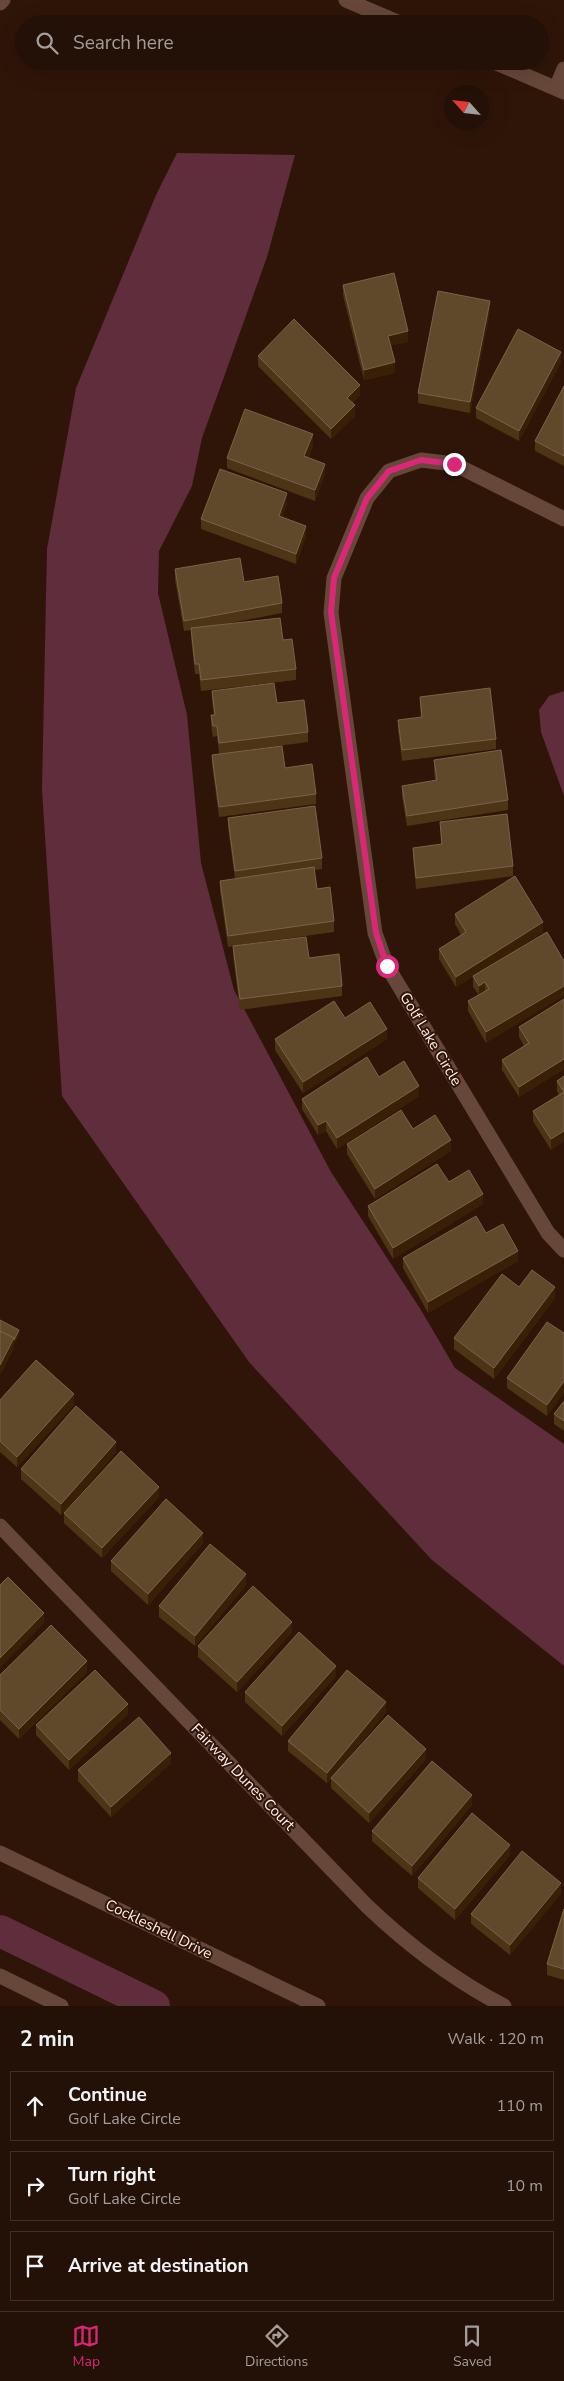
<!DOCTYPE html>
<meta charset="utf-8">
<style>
body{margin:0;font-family:"Nunito Sans",sans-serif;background:#2f1e14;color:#f1f3f6}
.compass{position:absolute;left:444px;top:85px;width:45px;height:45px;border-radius:50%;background:#231006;box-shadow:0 5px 20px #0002;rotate:297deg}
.stop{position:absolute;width:15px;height:15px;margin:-11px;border:4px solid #db2777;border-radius:50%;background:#fff}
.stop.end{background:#db2777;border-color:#fff;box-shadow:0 1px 5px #0008}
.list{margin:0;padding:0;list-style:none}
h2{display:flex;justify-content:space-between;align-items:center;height:65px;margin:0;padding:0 20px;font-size:21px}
h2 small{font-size:16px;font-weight:400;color:#a39d9b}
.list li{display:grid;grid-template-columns:32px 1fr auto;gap:15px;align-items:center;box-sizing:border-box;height:70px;margin:0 10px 10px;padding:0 10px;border:1px solid #403028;border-radius:0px}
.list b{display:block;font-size:19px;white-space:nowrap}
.list p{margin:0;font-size:16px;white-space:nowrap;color:#a39d9b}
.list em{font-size:16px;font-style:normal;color:#a39d9b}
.icon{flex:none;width:28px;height:28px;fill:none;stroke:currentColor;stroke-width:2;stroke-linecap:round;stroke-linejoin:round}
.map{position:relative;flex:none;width:564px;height:2006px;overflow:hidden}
.search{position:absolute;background:#231006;box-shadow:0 5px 20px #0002;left:15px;right:15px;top:15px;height:55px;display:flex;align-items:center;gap:12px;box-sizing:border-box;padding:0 18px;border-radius:28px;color:#a39d9b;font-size:19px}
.sheet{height:305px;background:#231006}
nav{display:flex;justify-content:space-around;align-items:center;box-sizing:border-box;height:70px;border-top:1px solid #403028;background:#231006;font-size:14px;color:#a39d9b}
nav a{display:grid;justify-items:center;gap:2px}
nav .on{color:#db2777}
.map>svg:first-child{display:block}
.water{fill:#5f2d3b}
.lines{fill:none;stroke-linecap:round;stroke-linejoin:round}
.canal{stroke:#5f2d3b;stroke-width:32}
.street{stroke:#664739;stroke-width:15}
.wall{fill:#4d3414}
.shaded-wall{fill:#391f06}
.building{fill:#60482b;stroke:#796349}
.route{stroke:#db2777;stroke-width:6}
.labels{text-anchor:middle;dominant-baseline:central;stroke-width:4;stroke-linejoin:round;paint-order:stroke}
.street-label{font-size:15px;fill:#fff0e9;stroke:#2f1508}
</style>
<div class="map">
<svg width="564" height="2006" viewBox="0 0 564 2006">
<rect width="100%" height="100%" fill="#2f1508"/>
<g class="water">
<path d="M177,153L295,155L267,257L202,438L192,486L159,551L158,593L187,715L201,863L234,990L331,1172L421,1310L455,1368L564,1444V1666L432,1560L249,1362L62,1096L42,790L47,549L76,388L156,195Z"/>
<path d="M564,691V796L541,732L539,710L549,696Z"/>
</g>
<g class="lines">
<path class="canal" d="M0,1931L154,2006"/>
<g class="street">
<path d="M346,0L402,24"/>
<path d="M0,3L3,0"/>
<path d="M492,61L564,92"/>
<path d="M556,88L564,69"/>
<path d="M564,519L454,464L421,460L389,471L367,498L334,578L331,613L375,933L387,966L548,1233L564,1250"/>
<path d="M0,1526L367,1906C409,1946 452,1979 504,2006"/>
<path d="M0,1853L318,2006"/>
<path d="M0,1976L61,2006"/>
</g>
</g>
<g class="wall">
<path d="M343,285L408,342L391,345L395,373L364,380L343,295Z"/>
<path d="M490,311L470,413L418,403V393Z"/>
<path d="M258,356L360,395L352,403L355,416L331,439L258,366Z"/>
<path d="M561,362L519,441L476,418V408Z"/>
<path d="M564,386V466L535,451V441Z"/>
<path d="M313,445L308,458L325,474L315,501L227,468V458Z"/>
<path d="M287,503L282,517L306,536L296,564L201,529V519Z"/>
<path d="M175,569L244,582L282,603V613L220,625L283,640L296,669V680L201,691L199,674H195L191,638V630L184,631L175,580Z"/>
<path d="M212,691L277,703L308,732V742L219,754L217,736L213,737L211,725V715H214L212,701Z"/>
<path d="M420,697L496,739V749L402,761L398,730V720L421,718L420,707Z"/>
<path d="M212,755L316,794V804L219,817L212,765Z"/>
<path d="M434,760L508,800V810L407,826L402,797V786L435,781L434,770Z"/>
<path d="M228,818L322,858V869L314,870L317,889L334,921V932L239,945L309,958L342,986V996L240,1010L233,956V946L228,947L220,891V881L235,879L228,828Z"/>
<path d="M440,822L513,866V876L416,889L413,858V848L441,844Z"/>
<path d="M455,914L543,932L456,987L439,959V949L461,935L455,924Z"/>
<path d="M547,932L486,1043L468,1011V1001L479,995L473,987V976Z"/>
<path d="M564,999V1069L519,1097L502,1070V1060L524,1046L519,1037V1027Z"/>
<path d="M275,1039H387L303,1093L275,1050Z"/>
<path d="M564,1076V1141L551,1150L533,1121V1111L559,1095L557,1091V1081Z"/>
<path d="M379,1077L419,1096L337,1149L326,1131L318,1135L302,1109V1099Z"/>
<path d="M413,1129L451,1151L375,1199L347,1154V1144Z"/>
<path d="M449,1182L483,1204L393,1259L368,1216V1206Z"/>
<path d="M486,1233L518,1261L428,1313L403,1268V1258Z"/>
<path d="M519,1287L555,1298L494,1379L454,1349V1338Z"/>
<path d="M564,1333V1392L547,1416L507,1388V1378Z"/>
<path d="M0,1400L74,1405L17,1467L0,1452Z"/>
<path d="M564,1401V1431L554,1424V1414Z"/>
<path d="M116,1452L61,1515L21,1479V1469Z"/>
<path d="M159,1497L102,1558L64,1523V1513Z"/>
<path d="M203,1543L148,1605L111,1571V1561Z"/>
<path d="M246,1585L195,1646L159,1617V1606Z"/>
<path d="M292,1632L237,1692L198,1657V1646Z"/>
<path d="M87,1672L19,1739L0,1720V1675Z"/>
<path d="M336,1676L282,1736L245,1702V1692Z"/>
<path d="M386,1712L339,1769L426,1759L369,1823L331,1788V1779L327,1783L288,1751V1741Z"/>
<path d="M128,1714L69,1770L36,1735V1725Z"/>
<path d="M171,1763L111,1817L78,1781V1770Z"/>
<path d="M472,1805L412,1876L372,1841V1831Z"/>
<path d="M510,1855L455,1920L418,1888V1878Z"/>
<path d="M561,1893L510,1955L471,1924V1914Z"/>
<path d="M564,1909V1980L547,1975V1964Z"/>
</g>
<g class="shaded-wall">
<path d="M490,301V311L470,413V402Z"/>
<path d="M408,331V342L388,346V336Z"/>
<path d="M561,352V362L519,441V431Z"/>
<path d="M395,362V373L364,380V370Z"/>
<path d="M360,385V395L347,408V398Z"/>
<path d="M355,405V416L331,439V429Z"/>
<path d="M313,434V445L304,467V456Z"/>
<path d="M325,464V474L315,501V490Z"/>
<path d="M287,493V503L279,526V516Z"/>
<path d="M306,526V536L296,564V554Z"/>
<path d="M543,922V932L456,987V977Z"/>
<path d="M485,982V992L479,996V986Z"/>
<path d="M564,986V996L486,1043V1032Z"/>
<path d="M387,1029V1039L303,1093V1082Z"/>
<path d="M564,1059V1069L519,1097V1087Z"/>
<path d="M419,1086V1096L337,1149V1138Z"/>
<path d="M326,1121V1131L318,1135V1125Z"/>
<path d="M564,1131V1141L551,1150V1139Z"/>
<path d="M451,1140V1151L375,1199V1189Z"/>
<path d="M483,1194V1204L393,1259V1248Z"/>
<path d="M518,1251V1261L428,1313V1302Z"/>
<path d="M555,1287V1298L494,1379V1368Z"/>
<path d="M19,1330V1335L14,1345V1349L0,1376V1365Z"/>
<path d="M564,1381V1392L547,1416V1405Z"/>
<path d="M74,1394V1405L17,1467V1457Z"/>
<path d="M116,1442V1452L61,1515V1504Z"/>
<path d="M159,1487V1497L102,1558V1548Z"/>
<path d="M203,1533V1543L148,1605V1594Z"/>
<path d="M246,1574V1585L195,1646V1636Z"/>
<path d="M44,1613V1623L0,1668V1658Z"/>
<path d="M292,1622V1632L237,1692V1682Z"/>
<path d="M87,1661V1672L19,1739V1729Z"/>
<path d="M336,1666V1676L282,1736V1726Z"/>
<path d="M386,1702V1712L327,1783V1773Z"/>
<path d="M128,1704V1714L69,1770V1760Z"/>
<path d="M426,1749V1759L369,1823V1813Z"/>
<path d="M171,1753V1763L111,1817V1807Z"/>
<path d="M472,1795V1805L412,1876V1866Z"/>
<path d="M510,1845V1855L455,1920V1909Z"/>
<path d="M561,1883V1893L510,1955V1945Z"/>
</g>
<g class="building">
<path d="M394,273L408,331L388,336L395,362L364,370L343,285Z"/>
<path d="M438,291L490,301L470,402L418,393Z"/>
<path d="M294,319L360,385L347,398L355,405L331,429L258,356Z"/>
<path d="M518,329L561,352L519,431L476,408Z"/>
<path d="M564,386V456L535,441Z"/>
<path d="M245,409L313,434L304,456L325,464L315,490L227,458Z"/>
<path d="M220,469L287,493L279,516L306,526L296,554L201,519Z"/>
<path d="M240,558L244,582L278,576L282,603L184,621L175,569Z"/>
<path d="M280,618L283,640L292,639L296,669L201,680L199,664H195L191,628Z"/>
<path d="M274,683L277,703L304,700L308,732L219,743L217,726H213L211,715H215L212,691Z"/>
<path d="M490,688L496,739L402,750L398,720L422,717L420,697Z"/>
<path d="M282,746L285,768L312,764L316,794L219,807L212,755Z"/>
<path d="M501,750L508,800L407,816L402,786L437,780L434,760Z"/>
<path d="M315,806L322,858L235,871L228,818Z"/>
<path d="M507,814L513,866L416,878L413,848L442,844L440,822Z"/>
<path d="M314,867L317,889L330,887L334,921L228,936L220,881Z"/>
<path d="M515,876L543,922L456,977L439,949L466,932L455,914Z"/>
<path d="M547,932L564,961V986L486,1032L468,1001L489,989L485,982L479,986L473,976Z"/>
<path d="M306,937L309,958L339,954L342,986L240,999L233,946Z"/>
<path d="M564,999V1059L519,1087L502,1060L529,1043L519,1027Z"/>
<path d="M334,1001L345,1018L370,1002L387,1029L303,1082L275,1039Z"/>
<path d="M367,1057L379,1077L404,1061L419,1086L337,1138L326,1121L318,1125L302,1099Z"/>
<path d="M564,1076V1131L551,1139L533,1111L564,1092L557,1081Z"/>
<path d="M401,1110L413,1129L435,1115L451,1140L375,1189L347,1144Z"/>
<path d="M437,1164L449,1182L469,1170L483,1194L393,1248L368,1206Z"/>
<path d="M476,1216L486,1233L503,1224L518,1251L428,1302L403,1258Z"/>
<path d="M532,1270L555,1287L494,1368L454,1338L502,1274L519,1287Z"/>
<path d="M0,1320L19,1330L14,1340V1338L0,1331Z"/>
<path d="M547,1322L564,1333V1381L547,1405L507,1378Z"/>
<path d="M0,1331L14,1338L0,1365Z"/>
<path d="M36,1360L74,1394L17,1457L0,1441V1400Z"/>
<path d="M564,1401V1421L554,1414Z"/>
<path d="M76,1406L116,1442L61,1504L21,1469Z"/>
<path d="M121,1451L159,1487L102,1548L64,1513Z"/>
<path d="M166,1499L203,1533L148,1594L111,1561Z"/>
<path d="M210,1544L246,1574L195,1636L159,1606Z"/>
<path d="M8,1577L44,1613L0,1658V1585Z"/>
<path d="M253,1586L292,1622L237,1682L198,1646Z"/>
<path d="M51,1625L87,1661L19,1729L0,1710V1675Z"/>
<path d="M299,1632L336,1666L282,1726L245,1692Z"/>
<path d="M95,1670L128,1704L69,1760L36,1725Z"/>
<path d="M347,1670L386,1702L327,1773L288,1741Z"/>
<path d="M388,1715L426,1749L369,1813L331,1778Z"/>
<path d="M139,1717L171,1753L111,1807L78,1770Z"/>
<path d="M432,1761L472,1795L412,1866L372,1831Z"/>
<path d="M472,1813L510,1845L455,1909L418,1878Z"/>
<path d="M522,1851L561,1883L510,1945L471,1914Z"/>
<path d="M564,1909V1969L547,1964Z"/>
</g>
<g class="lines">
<path class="route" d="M387,966L376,933L331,612L334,578L367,498L389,471L421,460L454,464"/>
</g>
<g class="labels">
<g class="street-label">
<text transform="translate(431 1039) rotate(59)">Golf Lake Circle</text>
<text transform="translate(243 1777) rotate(46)">Fairway Dunes Court</text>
<text transform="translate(159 1929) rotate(26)">Cockleshell Drive</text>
</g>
</g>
</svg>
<svg class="compass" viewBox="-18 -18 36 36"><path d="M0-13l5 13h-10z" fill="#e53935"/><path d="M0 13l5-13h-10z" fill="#a39d9b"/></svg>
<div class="stop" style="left:387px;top:966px"></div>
<div class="stop end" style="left:454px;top:464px"></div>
<div class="search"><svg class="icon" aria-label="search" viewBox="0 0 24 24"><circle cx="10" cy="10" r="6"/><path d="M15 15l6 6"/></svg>Search here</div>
</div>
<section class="sheet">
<h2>2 min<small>Walk · 120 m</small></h2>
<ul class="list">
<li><svg class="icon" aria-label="ahead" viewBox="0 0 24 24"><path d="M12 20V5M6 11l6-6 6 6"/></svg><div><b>Continue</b><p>Golf Lake Circle</p></div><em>110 m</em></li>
<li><svg class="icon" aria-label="right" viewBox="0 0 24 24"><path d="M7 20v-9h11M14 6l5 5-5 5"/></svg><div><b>Turn right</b><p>Golf Lake Circle</p></div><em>10 m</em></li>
<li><svg class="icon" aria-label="arrive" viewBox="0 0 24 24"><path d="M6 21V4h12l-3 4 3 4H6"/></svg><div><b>Arrive at destination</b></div></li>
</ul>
</section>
<nav>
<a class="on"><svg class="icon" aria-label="map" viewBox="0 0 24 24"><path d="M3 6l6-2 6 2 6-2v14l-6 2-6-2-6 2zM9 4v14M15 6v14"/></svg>Map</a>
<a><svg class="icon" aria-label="directions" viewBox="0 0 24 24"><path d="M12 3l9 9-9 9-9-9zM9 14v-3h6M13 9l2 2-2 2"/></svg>Directions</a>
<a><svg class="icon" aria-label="saved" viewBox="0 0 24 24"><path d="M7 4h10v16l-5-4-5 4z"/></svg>Saved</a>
</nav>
